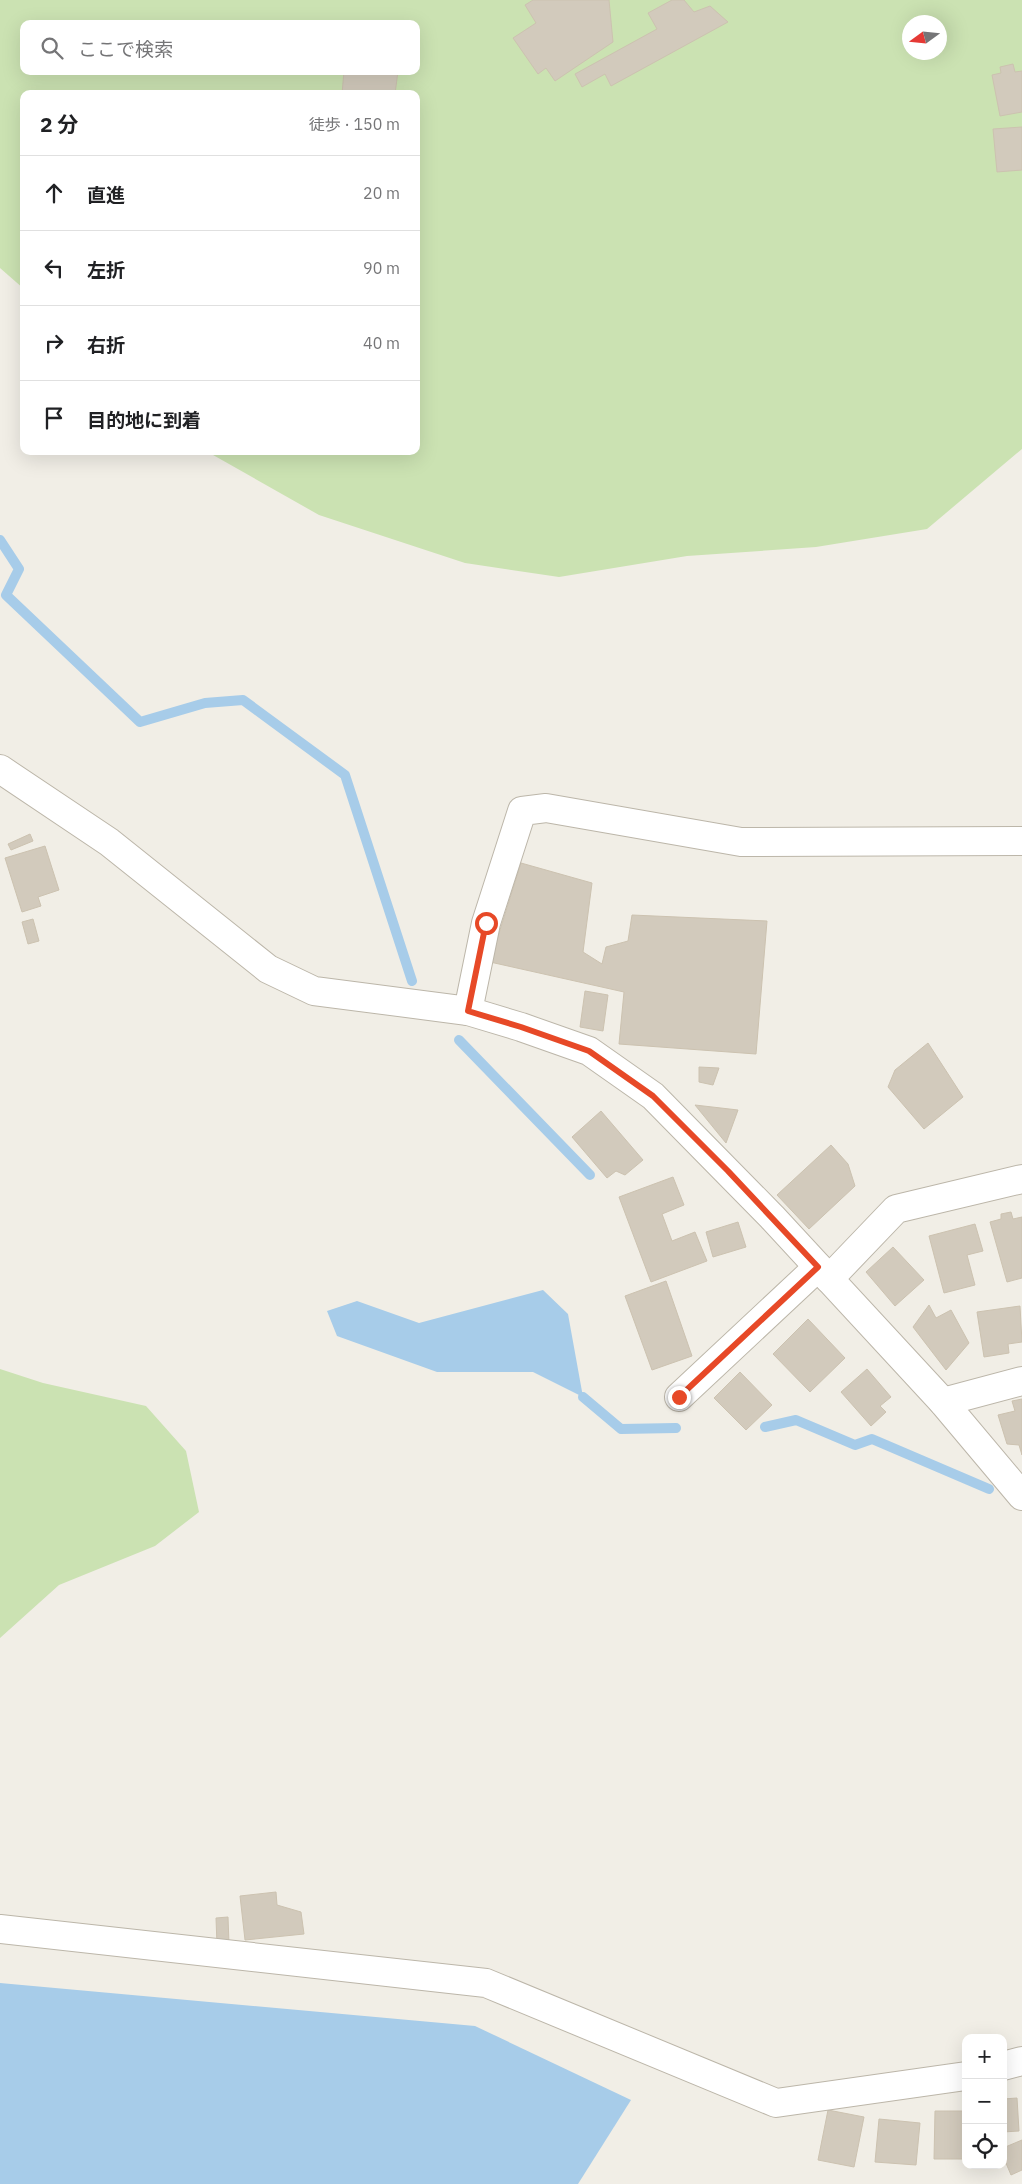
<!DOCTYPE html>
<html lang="ja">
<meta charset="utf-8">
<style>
body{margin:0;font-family:"IBM Plex Sans","Noto Sans JP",sans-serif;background:#f2f2f2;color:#202124}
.controls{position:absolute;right:15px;bottom:15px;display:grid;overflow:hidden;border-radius:10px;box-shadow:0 5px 20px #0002}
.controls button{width:45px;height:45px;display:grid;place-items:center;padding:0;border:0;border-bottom:1px solid #e0e0e0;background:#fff;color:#202124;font:25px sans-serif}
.compass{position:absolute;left:902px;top:15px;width:45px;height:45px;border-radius:50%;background:#fff;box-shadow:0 5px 20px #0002;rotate:255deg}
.stop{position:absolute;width:15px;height:15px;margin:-11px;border:4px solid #e74927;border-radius:50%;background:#fff}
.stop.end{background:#e74927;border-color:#fff;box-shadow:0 1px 5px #0008}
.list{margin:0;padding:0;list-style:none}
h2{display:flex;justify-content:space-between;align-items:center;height:65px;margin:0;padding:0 20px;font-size:21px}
h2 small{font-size:16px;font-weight:400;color:#757577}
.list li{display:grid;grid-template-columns:32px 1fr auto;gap:15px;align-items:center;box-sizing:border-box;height:75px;padding:0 20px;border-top:1px solid #e0e0e0}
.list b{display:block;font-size:19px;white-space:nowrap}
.list em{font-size:16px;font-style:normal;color:#757577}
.icon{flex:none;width:28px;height:28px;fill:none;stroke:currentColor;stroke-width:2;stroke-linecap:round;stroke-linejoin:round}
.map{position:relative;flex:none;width:1022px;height:2184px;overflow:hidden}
.search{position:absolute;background:#fff;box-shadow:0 5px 20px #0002;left:20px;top:20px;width:400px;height:55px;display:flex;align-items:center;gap:12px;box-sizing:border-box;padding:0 18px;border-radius:10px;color:#757577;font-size:19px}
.panel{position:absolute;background:#fff;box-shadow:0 5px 20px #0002;left:20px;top:90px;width:400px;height:365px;border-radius:10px}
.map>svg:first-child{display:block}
.green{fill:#cbe2b2;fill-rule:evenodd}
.water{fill:#a7cce9}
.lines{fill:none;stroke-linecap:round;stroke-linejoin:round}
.stream{stroke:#a7cce9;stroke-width:10}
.building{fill:#d2cabc;stroke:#ccc2b0}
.minor-casing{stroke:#bcb6a9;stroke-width:30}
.minor{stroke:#fff;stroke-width:28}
.route{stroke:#e74927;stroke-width:6}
</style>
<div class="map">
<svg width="1022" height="2184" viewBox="0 0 1022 2184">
<rect width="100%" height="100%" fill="#f1eee6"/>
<g class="green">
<path d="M0,0H1022V449L927,529L816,547L687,556L559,577L465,563L319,515L206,451H416V94H24V289L0,268ZM910,22H940V52H910ZM24,24H416V71H24Z"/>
<path d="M0,1369L43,1383L146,1406L186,1451L199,1512L155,1546L59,1585L0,1638Z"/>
</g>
<g class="water">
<path d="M543,1290L568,1314L583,1397L533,1372H437L337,1336L327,1311L357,1301L419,1323Z"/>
<path d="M0,1983L475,2026L631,2100L578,2184H0Z"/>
</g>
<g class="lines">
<g class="stream">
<path d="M0,540L19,569L6,595L140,722L205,703L243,700L345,775L412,981"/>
<path d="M459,1040L590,1175"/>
<path d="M583,1397L621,1429L676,1428"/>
<path d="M765,1427L796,1420L855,1445L872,1439L989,1489"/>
</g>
</g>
<g class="building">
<path d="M533,0H609L613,42L555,81L546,68L538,74L513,38L536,23L525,5Z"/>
<path d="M672,0H684L694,12L710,6L728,22L611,86L605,74L582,87L575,74L657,29L648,13Z"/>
<path d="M1013,64L1015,72L1022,71V112L1000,116L992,75L1001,73L1000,67Z"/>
<path d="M344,71H398L395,94H342Z"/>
<path d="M1022,127V170L997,172L993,129Z"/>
<path d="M30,834L33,841L11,850L8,844Z"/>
<path d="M45,846L59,890L38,897L41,906L22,912L5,858Z"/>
<path d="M521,863L592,883L583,952L602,964L606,947L628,941L632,915L767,921L756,1054L619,1044L624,992L490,962Z"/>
<path d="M33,919L39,941L28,944L22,922Z"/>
<path d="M585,991L608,995L603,1031L580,1027Z"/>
<path d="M928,1043L963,1097L924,1129L888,1087L895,1070Z"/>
<path d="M699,1067L719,1068L713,1085L699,1082Z"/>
<path d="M695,1105L738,1110L726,1143Z"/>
<path d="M601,1111L643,1160L625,1175L616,1171L607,1178L572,1137Z"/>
<path d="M831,1145L848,1164L855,1186L809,1229L777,1195Z"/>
<path d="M673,1177L684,1205L662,1214L672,1241L695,1232L707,1261L651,1282L619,1197Z"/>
<path d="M1011,1212L1013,1219L1022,1217V1278L1007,1282L990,1222L1001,1219V1214Z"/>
<path d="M738,1222L746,1247L713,1257L706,1232Z"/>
<path d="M975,1224L983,1251L967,1255L975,1285L944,1293L929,1236Z"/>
<path d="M893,1247L924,1280L895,1306L866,1272Z"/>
<path d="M666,1281L692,1356L652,1370L625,1296Z"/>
<path d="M929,1305L936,1318L951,1310L969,1343L946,1370L913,1327Z"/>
<path d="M1020,1306L1022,1342L1008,1344L1009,1353L984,1357L977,1312Z"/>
<path d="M808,1319L845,1358L810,1392L773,1354Z"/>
<path d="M867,1369L891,1397L880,1406L886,1412L871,1426L841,1392Z"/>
<path d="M740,1372L772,1405L746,1430L714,1398Z"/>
<path d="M1022,1399V1455L1019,1445L1007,1444L998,1415L1015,1411L1012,1401Z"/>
<path d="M276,1892L277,1905L301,1912L304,1934L245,1940L240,1896Z"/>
<path d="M228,1917L229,1944L217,1945L216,1918Z"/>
<path d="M1017,2098L1019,2131L1003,2132V2099Z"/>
<path d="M828,2110L864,2117L854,2167L818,2160Z"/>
<path d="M935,2111H966V2159H934Z"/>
<path d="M879,2119L920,2123L916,2165L875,2162Z"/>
<path d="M1022,2140V2170L1011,2175L1003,2156V2148Z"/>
</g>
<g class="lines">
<g class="minor-casing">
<g id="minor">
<path d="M0,769L109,842L268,969L314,991L468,1011L521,1027L589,1051L653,1096L772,1217L943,1402L1022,1496"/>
<path d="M468,1011L486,923L522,811L546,808L741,842L1022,841"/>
<path d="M829,1279L896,1209L1022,1179"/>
<path d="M679,1397L818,1267"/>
<path d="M943,1402L1022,1381"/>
<path d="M0,1929L486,1983L776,2103L966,2076"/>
<path d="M1003,2066L1022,2061"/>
</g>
</g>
<use href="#minor" class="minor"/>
</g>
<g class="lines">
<path class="route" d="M486,923L468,1011L521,1027L589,1051L653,1096L728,1171L818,1267L679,1397"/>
</g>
</svg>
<div class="controls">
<button>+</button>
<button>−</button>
<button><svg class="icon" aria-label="locate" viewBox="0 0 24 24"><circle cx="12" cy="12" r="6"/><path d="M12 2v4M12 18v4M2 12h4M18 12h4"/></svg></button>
</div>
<svg class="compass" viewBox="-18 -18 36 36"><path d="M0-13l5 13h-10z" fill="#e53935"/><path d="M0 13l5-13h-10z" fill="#757577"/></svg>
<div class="stop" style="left:486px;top:923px"></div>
<div class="stop end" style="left:679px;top:1397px"></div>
<div class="search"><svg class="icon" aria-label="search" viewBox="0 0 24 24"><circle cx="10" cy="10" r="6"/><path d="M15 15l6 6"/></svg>ここで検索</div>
<section class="panel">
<h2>2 分<small>徒歩 · 150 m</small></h2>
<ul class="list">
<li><svg class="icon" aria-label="ahead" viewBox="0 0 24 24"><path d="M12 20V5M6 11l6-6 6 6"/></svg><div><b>直進</b></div><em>20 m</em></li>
<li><svg class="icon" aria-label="left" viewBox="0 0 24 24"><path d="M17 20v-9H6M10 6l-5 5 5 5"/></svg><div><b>左折</b></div><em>90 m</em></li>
<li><svg class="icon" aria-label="right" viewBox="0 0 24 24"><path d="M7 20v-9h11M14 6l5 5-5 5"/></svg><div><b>右折</b></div><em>40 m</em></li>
<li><svg class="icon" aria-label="arrive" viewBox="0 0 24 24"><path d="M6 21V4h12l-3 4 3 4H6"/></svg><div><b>目的地に到着</b></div></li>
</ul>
</section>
</div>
